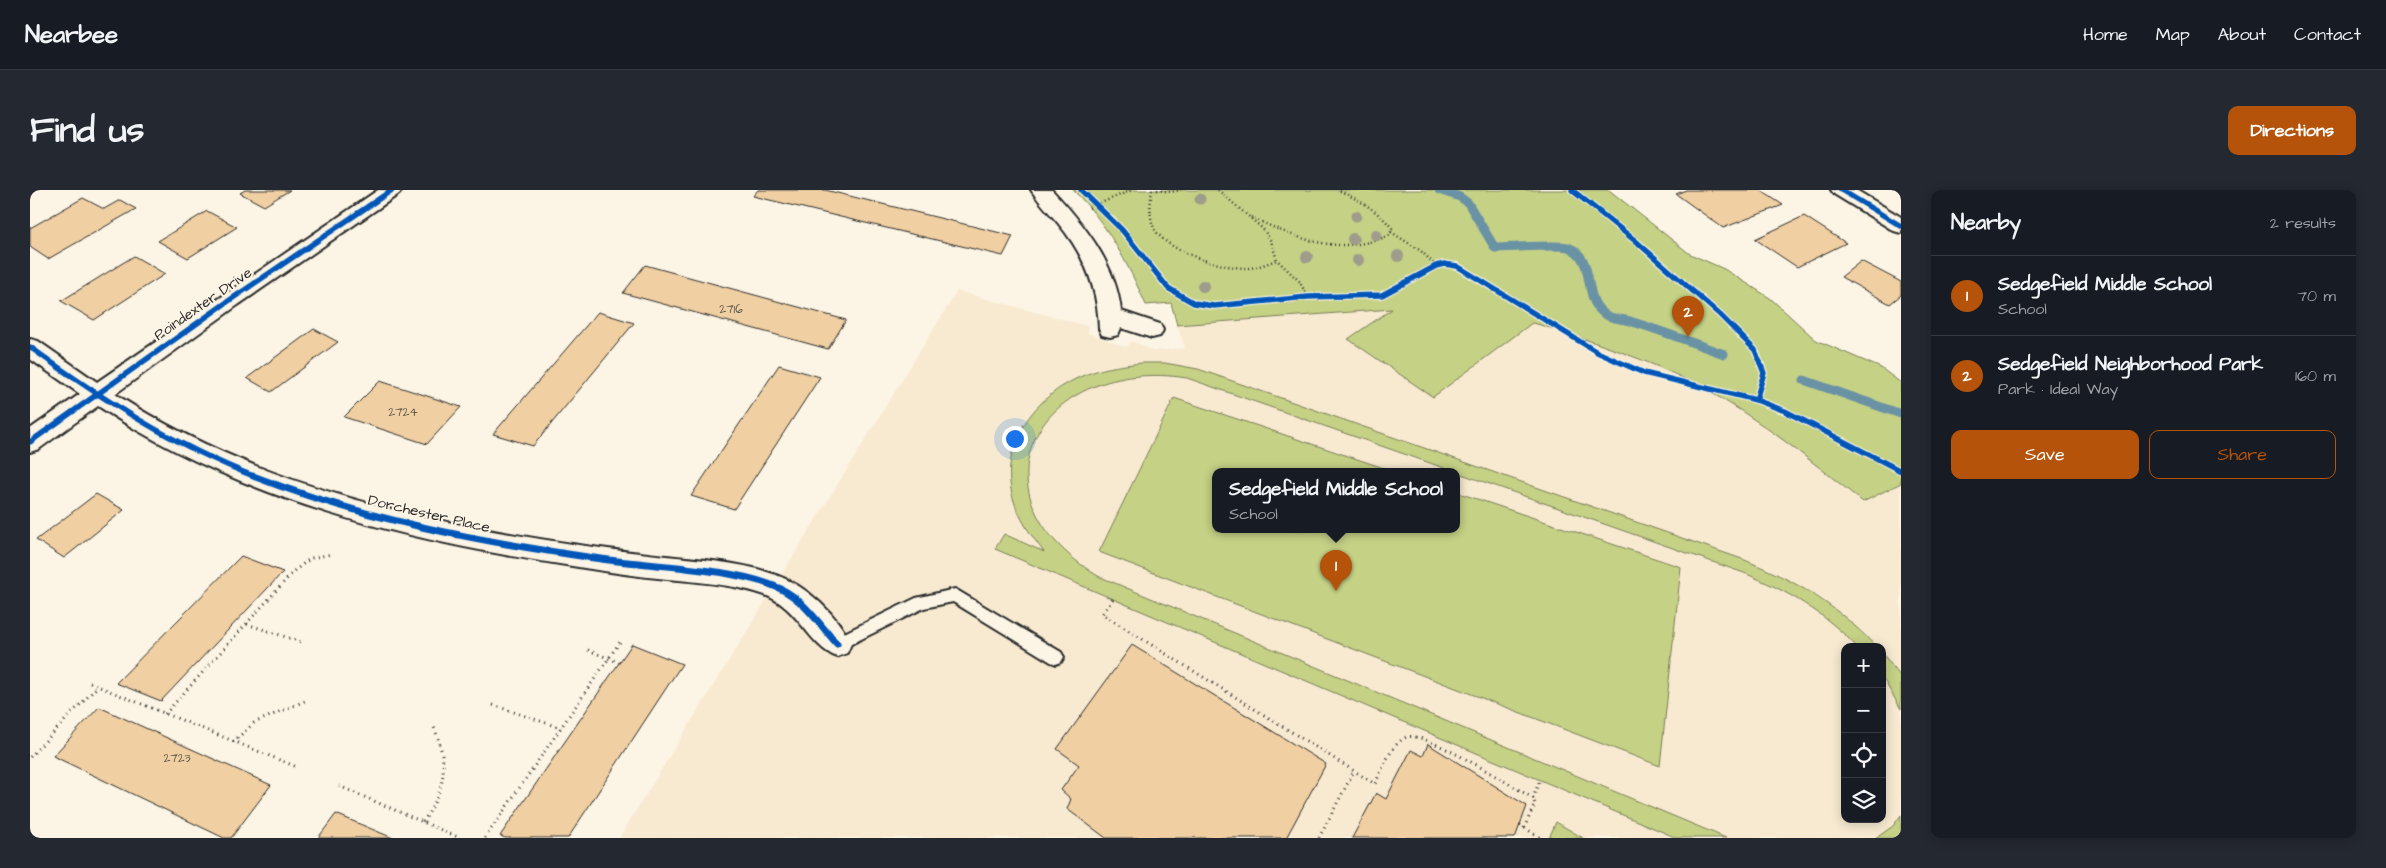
<!DOCTYPE html>
<meta charset="utf-8">
<style>
body{margin:0;font-family:"Architects Daughter",sans-serif;background:#242831;color:#f1f3f6}
.controls{position:absolute;right:15px;bottom:15px;display:grid;overflow:hidden;border-radius:10px;box-shadow:0 2px 12px #0003}
.controls button{width:45px;height:45px;display:grid;place-items:center;padding:0;border:0;border-bottom:1px solid #363941;background:#171b24;color:#f1f3f6;font:25px sans-serif}
.you{position:absolute;left:984px;top:248px;width:18px;height:18px;margin:-12px;border:4px solid #fff;border-radius:50%;background:#1a73e8;box-shadow:0 0 0 8px #1a73e833}
.badge{display:grid;place-items:center;width:32px;height:32px;border-radius:50%;background:#b45309;color:#fff;font-size:16px;font-weight:700}
.pin{position:absolute;translate:-50% -41px;filter:drop-shadow(0 1px 2px #0008)}
.pin::after{content:'';position:absolute;top:26px;width:18px;height:15px;background:inherit;clip-path:polygon(0 0,100% 0,50% 100%)}
.popup{position:absolute;left:1182px;top:278px;width:248px;height:65px;box-sizing:border-box;display:grid;place-content:center;border-radius:10px;background:#171b24;filter:drop-shadow(0 1px 4px #0005);font-size:16px;white-space:nowrap;color:#9ea1a6}
.popup b{font-size:19px;color:#f1f3f6}
.popup::after{content:'';position:absolute;left:50%;top:100%;margin-left:-10px;border:10px solid transparent;border-top-color:#171b24}
.list{margin:0;padding:0;list-style:none}
h2{display:flex;justify-content:space-between;align-items:center;height:65px;margin:0;padding:0 20px;font-size:21px}
h2 small{font-size:16px;font-weight:400;color:#9ea1a6}
.list li{display:grid;grid-template-columns:32px 1fr auto;gap:15px;align-items:center;box-sizing:border-box;height:80px;padding:0 20px;border-top:1px solid #363941}
.list b{display:block;font-size:19px;white-space:nowrap}
.list p{margin:0;font-size:16px;white-space:nowrap;color:#9ea1a6}
.list em{font-size:16px;font-style:normal;color:#9ea1a6}
.actions{display:flex;gap:10px;padding:15px 20px}
.actions a{flex:1;padding:11px 0;border:1px solid #b45309;border-radius:10px;text-align:center;font-size:18px;color:#b45309}
.actions .main{background:#b45309;color:#fff}
.icon{flex:none;width:28px;height:28px;fill:none;stroke:currentColor;stroke-width:2;stroke-linecap:round;stroke-linejoin:round}
.map{position:relative;flex:none;width:1871px;height:648px;overflow:hidden;border-radius:10px}
header{display:flex;align-items:center;gap:30px;box-sizing:border-box;height:70px;padding:0 25px;background:#171b24;border-bottom:1px solid #363941}
header strong{font-size:24px}
nav{display:flex;gap:28px;margin-inline-start:auto;font-size:18px}
.intro{display:flex;align-items:center;justify-content:space-between;box-sizing:border-box;height:120px;padding:0 30px}
h1{margin:0;font-size:35px}
.button{padding:12px 22px;border-radius:10px;background:#b45309;color:#fff;font-size:18px;font-weight:700}
main{display:flex;gap:30px;padding:0 30px}
aside{flex:1;background:#171b24;border-radius:10px;box-shadow:0 2px 12px #0003}
.map>svg:first-child{display:block}
.built{fill:#f8ead1;fill-rule:evenodd}
.green{fill:#c5d185;stroke:#787e58}
.lines{fill:none;stroke-linecap:round;stroke-linejoin:round}
.stream{stroke:#6a92a5;stroke-width:9}
.building{fill:#f0cfa2;stroke:#2b2b2b}
.lane-casing{stroke:#2b2b2b;stroke-width:4}
.street-casing{stroke:#2b2b2b;stroke-width:4}
.path-far1{stroke:#2b2b2b;stroke-width:2.5;stroke-dasharray:1 3;stroke-linecap:butt}
.path{stroke:#2b2b2b;stroke-width:3;stroke-dasharray:1 4.5;stroke-linecap:butt}
.lane{fill:#fcf5e5;fill-rule:evenodd}
.street{fill:#fcf5e5;fill-rule:evenodd}
.cycleway-far1-casing{stroke:#fcf5e5;stroke-width:8}
.cycleway-casing{stroke:#fcf5e5;stroke-width:10}
.cycleway-far1{stroke:#0057b8;stroke-width:5.5}
.cycleway{stroke:#0057b8;stroke-width:7}
.tree{fill:#9e9c8b}
.labels{text-anchor:middle;dominant-baseline:central;stroke-width:4.5;stroke-linejoin:round;paint-order:stroke}
.number-label{font-size:12px;fill:#5c5449}
.street-label{font-size:15px;fill:#2b2b2b;stroke:#fcf5e5}
</style>
<header>
<strong>Nearbee</strong>
<nav><a>Home</a><a>Map</a><a>About</a><a>Contact</a></nav>
</header>
<div class="intro"><h1>Find us</h1><a class="button">Directions</a></div>
<main>
<div class="map">
<svg width="1871" height="648" viewBox="0 0 1871 648">
<rect width="100%" height="100%" fill="#fcf5e5"/>
<filter id="ink" filterUnits="userSpaceOnUse"><feTurbulence type="fractalNoise" baseFrequency=".02" numOctaves="2"/><feDisplacementMap in="SourceGraphic" scale="10" xChannelSelector="R" yChannelSelector="G"/><feConvolveMatrix kernelMatrix="1 2 1 2 8 2 1 2 1" color-interpolation-filters="sRGB"/></filter>
<g filter="url(#ink)">
<path class="built" d="M927,101L1058,136V143L1096,157L1102,151L1123,161L1155,158L1147,135L1375,118L1440,122L1507,134L1590,160L1669,196L1743,241L1833,312L1871,293V648H589ZM1186,282H1426V340H1186ZM1815,457H1852V629H1815Z"/>
<g class="green">
<path d="M1043,0H1579L1660,64L1694,79L1740,108L1786,150L1851,178L1871,193V293L1833,312C1781,271 1729,228 1669,196C1617,169 1562,151 1507,134L1502,133L1403,207L1318,149L1362,119L1147,135L1141,113L1116,115C1097,72 1077,33 1043,0Z"/>
<path d="M1112,173H1135L1168,179L1712,369C1763,389 1809,416 1846,457H1827C1795,423 1756,400 1714,383L1157,188C1011,165 930,301 1068,386L1696,648H1647L965,359L974,344L1014,362C1003,348 993,334 986,317C963,258 1005,202 1060,183C1077,177 1094,175 1112,173Z"/>
<path d="M1144,208L1366,282H1186V340H1426V302L1651,377L1630,576L1069,362Z"/>
<path d="M1852,463L1871,487V519L1852,487Z"/>
<path d="M1871,625V648H1846L1863,636Z"/>
<path d="M1526,632L1553,648H1519Z"/>
</g>
<g class="lines">
<g class="stream">
<path d="M1409,0L1430,7L1438,13L1465,58C1478,58 1528,54 1538,57C1569,69 1549,112 1578,126C1584,129 1593,129 1600,131C1632,141 1663,153 1694,164"/>
<path d="M1774,190L1871,224"/>
</g>
</g>
<g class="building">
<path d="M215,0H260L234,16L210,3Z"/>
<path d="M728,0H795L983,46L973,66L723,6Z"/>
<path d="M1656,0H1730L1753,15L1693,38L1646,4Z"/>
<path d="M53,8L74,19L90,10L106,19L18,69L0,57V38Z"/>
<path d="M177,21L207,37L158,68L128,51Z"/>
<path d="M1774,26L1816,53L1767,77L1725,49Z"/>
<path d="M104,66L135,84L64,130L31,111Z"/>
<path d="M1831,71L1871,92V105L1860,114L1811,87Z"/>
<path d="M615,75L816,130L798,159L593,103Z"/>
<path d="M568,122L604,133L503,256L463,244Z"/>
<path d="M284,139L308,152L241,202L217,188Z"/>
<path d="M749,175L790,187L704,319L661,306Z"/>
<path d="M350,191L388,203L431,217L397,254L314,227Z"/>
<path d="M66,304L94,320L34,368L6,350Z"/>
<path d="M211,366L253,382L131,511L86,493Z"/>
<path d="M602,454L652,474L538,648H475L470,646Z"/>
<path d="M1102,455L1296,574L1256,648H1076L1037,619L1041,609L1031,600L1049,575L1027,559Z"/>
<path d="M69,517L241,595L201,648H194L23,566Z"/>
<path d="M1398,554L1497,616L1485,648H1322L1346,603L1356,609L1381,560L1393,566Z"/>
<path d="M306,624L363,648H288Z"/>
</g>
<g class="lines">
<g class="lane-casing">
<path id="lane" d="M925,399L1031,462L1034,467L1031,472L1026,474L1021,472L923,412L894,418L807,461L802,459L799,454L802,449L886,408Z"/>
</g>
<g class="street-casing">
<g id="street">
<path d="M348,0H372L369,4L208,115L85,204C226,295 385,331 549,355C578,359 607,363 636,366C673,370 712,372 746,385C777,396 808,425 821,454L817,463L807,467C778,456 768,415 732,404C701,394 668,392 637,389C605,386 573,381 542,376C376,351 210,310 68,216L9,259L0,262V239L50,204L0,169V149L8,151L67,192Z"/>
<path d="M1001,0H1022C1054,34 1086,74 1091,121L1130,134L1133,140L1130,146L1122,148L1091,138L1088,145L1080,147L1072,145L1069,139C1068,98 1054,64 1028,33C1019,22 1009,12 1001,0Z"/>
<path d="M1801,0H1826L1871,27V43L1864,41L1804,4Z"/>
</g>
</g>
<g class="path-far1">
<path d="M1122,0C1120,13 1119,26 1124,38C1136,62 1192,78 1217,78C1228,78 1237,73 1247,70"/>
<path d="M1127,0L1141,2L1151,0"/>
<path d="M1188,0L1233,39L1241,51L1247,70L1269,91L1278,107"/>
<path d="M1059,18L1102,0"/>
<path d="M1221,27C1267,49 1310,67 1360,45L1362,38C1347,20 1329,10 1308,0"/>
<path d="M1361,42L1391,61L1406,76"/>
</g>
<g class="path">
<path d="M1083,409L1072,424L1345,594C1352,580 1361,553 1377,547C1394,540 1483,597 1503,608L1510,590"/>
<path d="M217,434L271,452"/>
<path d="M558,460L590,473"/>
<path d="M60,493L267,577"/>
<path d="M463,515L531,538"/>
<path d="M135,524L264,381L281,368L302,364"/>
<path d="M203,552L224,533L277,510"/>
<path d="M0,567L68,496"/>
<path d="M309,596L430,648"/>
<path d="M393,632C416,597 419,576 404,537"/>
<path d="M1490,635L1511,648"/>
<path d="M1494,638L1505,614L1503,608"/>
<path d="M455,648L592,449"/>
<path d="M1289,648L1324,581"/>
</g>
<use href="#lane" class="lane"/>
<use href="#street" class="street"/>
<g class="cycleway-far1-casing">
<g id="cycleway-far1">
<path d="M1051,0L1092,40L1138,98L1164,113L1184,116L1278,107L1352,105L1406,76L1414,74L1427,76L1567,162L1614,183L1726,210L1755,221L1871,281"/>
<path d="M1542,0L1608,53L1690,125L1725,160L1734,183L1726,210"/>
<path d="M1811,0L1871,36"/>
<path d="M0,157C70,208 145,256 226,287"/>
<path d="M0,252L200,110L362,0"/>
</g>
</g>
<g class="cycleway-casing">
<path id="cycleway" d="M223,286C333,329 447,351 564,368C617,376 704,377 751,399C774,410 790,435 807,454"/>
</g>
<use href="#cycleway-far1" class="cycleway-far1"/>
<use href="#cycleway" class="cycleway"/>
</g>
<g class="tree">
<circle cx="1170" cy="9" r="5.5"/>
<circle cx="1326" cy="26" r="5.5"/>
<circle cx="1346" cy="45" r="6"/>
<circle cx="1323" cy="49" r="6"/>
<circle cx="1368" cy="66" r="6"/>
<circle cx="1277" cy="67" r="6"/>
<circle cx="1328" cy="70" r="6"/>
<circle cx="1173" cy="96" r="6"/>
</g>
</g>
<g class="labels">
<g class="number-label">
<text x="701" y="119">2716</text>
<text x="373" y="222">2724</text>
<text x="147" y="568">2723</text>
</g>
<g class="street-label">
<text transform="translate(173 114) rotate(-35)">Poindexter Drive</text>
<text transform="translate(399 324) rotate(13)">Dorchester Place</text>
</g>
</g>
</svg>
<div class="controls">
<button>+</button>
<button>−</button>
<button><svg class="icon" aria-label="locate" viewBox="0 0 24 24"><circle cx="12" cy="12" r="6"/><path d="M12 2v4M12 18v4M2 12h4M18 12h4"/></svg></button>
<button><svg class="icon" aria-label="layers" viewBox="0 0 24 24"><path d="M12 4l9 5-9 5-9-5zM3 14l9 5 9-5"/></svg></button>
</div>
<div class="you"></div>
<div class="pin badge" style="left:1306px;top:401px">1</div>
<div class="popup"><b>Sedgefield Middle School</b>School</div>
<div class="pin badge" style="left:1658px;top:147px">2</div>
</div>
<aside>
<h2>Nearby<small>2 results</small></h2>
<ul class="list">
<li><span class="badge">1</span><div><b>Sedgefield Middle School</b><p>School</p></div><em>70 m</em></li>
<li><span class="badge">2</span><div><b>Sedgefield Neighborhood Park</b><p>Park · Ideal Way</p></div><em>160 m</em></li>
</ul>
<div class="actions"><a class="main">Save</a><a>Share</a></div>
</aside>
</main>
